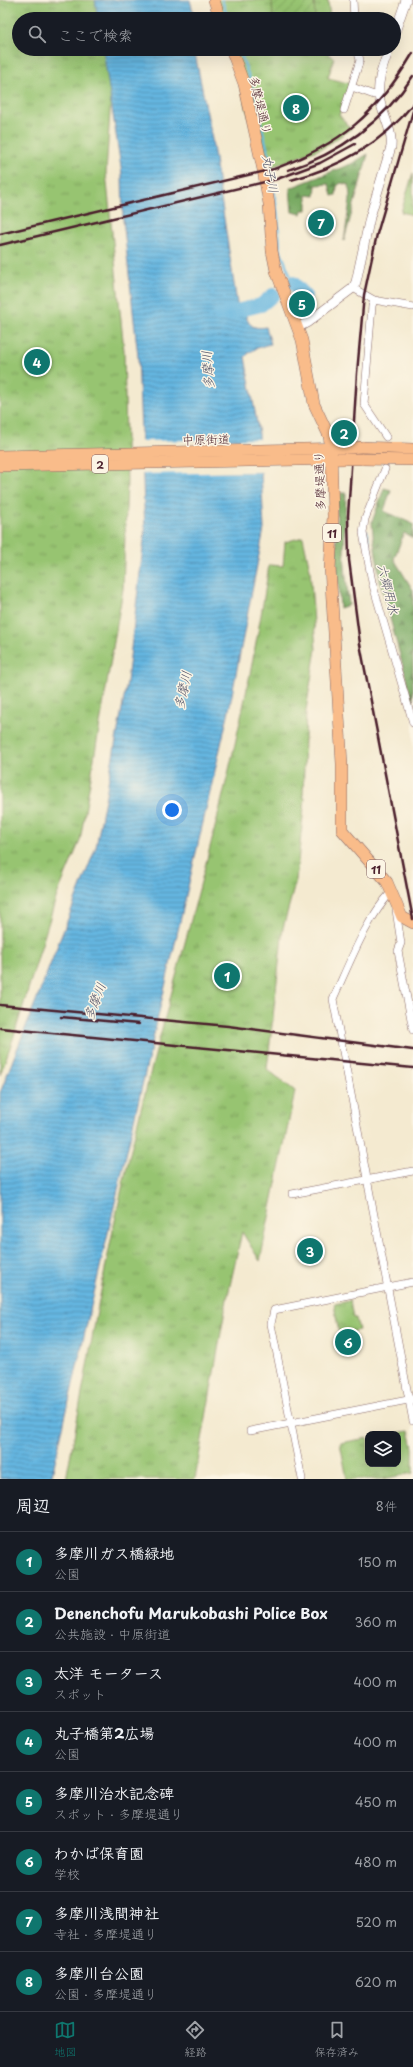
<!DOCTYPE html>
<html lang="ja">
<meta charset="utf-8">
<style>
body{margin:0;font-family:"Playpen Sans","Klee One",sans-serif;background:#242831;color:#f1f3f6}
.controls{position:absolute;right:12px;bottom:12px;display:grid;overflow:hidden;border-radius:8px;box-shadow:0 4px 16px #0002}
.controls button{width:36px;height:36px;display:grid;place-items:center;padding:0;border:0;border-bottom:1px solid #363941;background:#171b24;color:#f1f3f6;font:20px sans-serif}
.you{position:absolute;left:172px;top:810px;width:14px;height:14px;margin:-10px;border:3px solid #fff;border-radius:50%;background:#1a73e8;box-shadow:0 0 0 6px #1a73e833}
.badge{display:grid;place-items:center;width:26px;height:26px;border-radius:50%;background:#0f766e;color:#fff;font-size:13px;font-weight:700}
.pin{position:absolute;translate:-50% -50%;border:2px solid #fff;box-shadow:0 1px 4px #0006}
.list{margin:0;padding:0;list-style:none}
h2{display:flex;justify-content:space-between;align-items:center;height:52px;margin:0;padding:0 16px;font-size:17px}
h2 small{font-size:13px;font-weight:400;color:#9ea1a6}
.list li{display:grid;grid-template-columns:26px 1fr auto;gap:12px;align-items:center;box-sizing:border-box;height:60px;padding:0 16px;border-top:1px solid #363941}
.list b{display:block;font-size:15px;white-space:nowrap}
.list p{margin:0;font-size:13px;white-space:nowrap;color:#9ea1a6}
.list em{font-size:13px;font-style:normal;color:#9ea1a6}
.icon{flex:none;width:22px;height:22px;fill:none;stroke:currentColor;stroke-width:2;stroke-linecap:round;stroke-linejoin:round}
.map{position:relative;flex:none;width:413px;height:1479px;overflow:hidden}
.search{position:absolute;background:#171b24;box-shadow:0 4px 16px #0002;left:12px;right:12px;top:12px;height:44px;display:flex;align-items:center;gap:10px;box-sizing:border-box;padding:0 14px;border-radius:22px;color:#9ea1a6;font-size:15px}
.sheet{height:532px;background:#171b24}
nav{display:flex;justify-content:space-around;align-items:center;box-sizing:border-box;height:56px;border-top:1px solid #363941;background:#171b24;font-size:11px;color:#9ea1a6}
nav a{display:grid;justify-items:center;gap:2px}
nav .on{color:#0f766e}
.map>svg:first-child{display:block}
.forest{fill:url(#forest-firs);stroke:#626447}
.park{fill:url(#park-tufts);stroke:#70724e}
.garden{fill:url(#garden-furrows);stroke:#70724e}
.water{fill:url(#water-rules);stroke:#586a86}
.pier{fill:#f4ead0}
.lines{fill:none;stroke-linecap:round;stroke-linejoin:round}
.stream{stroke:#65b6e0;stroke-width:2.5}
.river{stroke:#65b6e0;stroke-width:14}
.minor-casing{stroke:#866665;stroke-width:8}
.tertiary-casing{stroke:#866665;stroke-width:10}
.primary-casing{stroke:#866665;stroke-width:12}
.minor{stroke:#fff;stroke-width:7}
.tertiary{stroke:#fff;stroke-width:9}
.primary{stroke:#f9bc8a;stroke-width:11}
.rail{stroke:#4a1f2b;stroke-width:2.5}
.primary-bridge-casing{stroke:#866665;stroke-width:12;stroke-linecap:butt}
.primary-bridge{stroke:#f9bc8a;stroke-width:11}
.labels{text-anchor:middle;dominant-baseline:central;stroke-width:3;stroke-linejoin:round;paint-order:stroke}
.shield{fill:#fcf5e5;stroke:#7f5f63;stroke-width:1}
.shield-label{font-size:11px;font-weight:bold;fill:#4a1f2b}
.street-label{font-size:12px;fill:#4a1f2b;stroke:#fcf5e5}
.water-label{font-size:13px;font-style:italic;fill:#53546a;stroke:#fcf5e5}
</style>
<div class="map">
<svg width="413" height="1479" viewBox="0 0 413 1479">
<defs>
<pattern id="forest-firs" width="22" height="20" patternUnits="userSpaceOnUse"><rect width="22" height="20" fill="#79aa63"/><path d="M5 1l3.5 6h-7zM16 11l3.5 6h-7z" fill="#658a52"/></pattern>
<pattern id="park-tufts" width="24" height="20" patternUnits="userSpaceOnUse"><rect width="24" height="20" fill="#97c471"/><path d="M3 7l-1-3M5 7V3M7 7l1-3M15 17l-1-3M17 17v-4M19 17l1-3" fill="none" stroke="#7d9f5d"/></pattern>
<pattern id="garden-furrows" width="10" height="10" patternUnits="userSpaceOnUse"><rect width="10" height="10" fill="#97c471"/><path d="M-1 1l2-2M0 10L10 0M9 11l2-2" fill="none" stroke="#7d9f5d"/></pattern>
<pattern id="water-rules" width="6" height="5" patternUnits="userSpaceOnUse"><rect width="6" height="5" fill="#65b6e0"/><path d="M0 2.5h6" fill="none" stroke="#5593b6"/></pattern>
</defs>
<rect width="100%" height="100%" fill="#fcf5e5"/>
<filter id="ink" filterUnits="userSpaceOnUse"><feTurbulence type="fractalNoise" baseFrequency=".025" numOctaves="2"/><feDisplacementMap in="SourceGraphic" scale="8" xChannelSelector="R" yChannelSelector="G"/><feConvolveMatrix kernelMatrix="1 2 1 2 8 2 1 2 1" color-interpolation-filters="sRGB"/></filter>
<filter id="wash" filterUnits="userSpaceOnUse"><feTurbulence type="fractalNoise" baseFrequency=".012" numOctaves="4" result="noise"/><feDisplacementMap in="SourceGraphic" scale="16" xChannelSelector="R" yChannelSelector="G"/><feGaussianBlur stdDeviation="0.9" result="paint"/><feColorMatrix in="noise" values="0 0 0 0 0 0 0 0 0 0 0 0 0 0 0 0 0 1.4 0 .05"/><feComposite in="paint" operator="in"/></filter>
<g filter="url(#wash)">
<rect width="100%" height="100%" fill="#f4ead0"/>
<g class="forest">
<path d="M368,154L344,241L350,200L349,185L341,183L337,186L336,195L332,196L329,184L316,185L315,196L307,195V210H302L301,214L292,212L290,188L351,164Z"/>
<path d="M384,488L391,490L384,511L413,524V538L404,533L394,559L413,590V704L380,581L373,535L372,522Z"/>
<path d="M337,493H346L344,556L349,605L340,608L336,557Z"/>
</g>
<g class="park">
<path d="M0,0H117L116,19H19V49H114L106,173L124,350L127,482L123,589L80,841L57,895L13,1039L0,1075Z"/>
<path d="M214,0H328L330,19H220Z"/>
<path d="M231,49H326L329,55L334,58L328,78L352,84L339,115L351,129L323,148L263,170Z"/>
<path d="M413,173V215L401,212Z"/>
<path d="M303,537L310,570L316,649L306,710L303,797L305,798L296,880L283,928L267,1069L295,1091L260,1261L242,1232L227,1299L195,1479H66C88,1365 106,1250 134,1137C181,948 241,758 269,565L283,566L285,542Z"/>
<path d="M350,1301L353,1318H356L359,1330L339,1334L334,1304Z"/>
<path d="M409,1431L413,1448V1473L382,1479H347L340,1443L368,1438V1464H398V1434H391Z"/>
</g>
<path class="garden" d="M272,0H314L315,17L273,19Z"/>
<g class="water">
<path d="M95,0H190L195,19H98Z"/>
<path d="M103,49H194L211,133L238,310L246,316C249,327 256,329 266,327L271,344C261,346 252,349 245,357L259,434L264,529L229,710L51,1479H0V1093L96,847L127,682L145,531L138,357L123,219L122,174Z"/>
</g>
<path class="pier" d="M262,439L263,472L141,474L139,441Z"/>
<g class="lines">
<g class="stream">
<path d="M222,0L228,19"/>
<path d="M239,49L251,83L270,161L278,218L280,249L293,283L291,286"/>
<path d="M367,531L371,556"/>
</g>
<g class="river">
<path d="M293,283L305,295"/>
<path d="M220,315L261,305L273,295"/>
</g>
</g>
</g>
<g filter="url(#ink)">
<g class="lines">
<g class="minor-casing">
<g id="minor">
<path d="M353,0L354,19"/>
<path d="M352,87L374,95L379,93"/>
<path d="M344,110L360,60L357,49"/>
<path d="M353,288L374,300L413,307"/>
<path d="M374,300L372,306L364,404L386,437"/>
<path d="M385,469L365,519L363,533L372,582L413,723"/>
<path d="M392,891C365,921 350,962 333,999L413,1421"/>
<path d="M396,910L401,943L398,951L413,1030"/>
<path d="M292,1194L413,1171"/>
<path d="M250,1431L413,1399"/>
<path d="M302,1479L271,1324L274,1310L413,1282"/>
</g>
</g>
<g class="tertiary-casing">
<g id="tertiary">
<path d="M394,35L406,0"/>
<path d="M297,328L308,322L353,288L356,282L370,217L391,147C393,129 381,113 379,95C377,79 384,64 389,49"/>
</g>
</g>
<g class="primary-casing">
<g id="primary">
<path d="M214,0L220,19"/>
<path d="M231,49L244,84L263,170L269,204L272,251L276,271L302,340L314,404L329,436L331,449L333,516L330,568L342,764V830L387,882L402,917L413,923"/>
<path d="M362,447L413,449"/>
<path d="M0,456L346,448"/>
<path d="M361,459L413,460"/>
<path d="M0,466L346,459"/>
</g>
</g>
<use href="#minor" class="minor"/>
<use href="#tertiary" class="tertiary"/>
<use href="#primary" class="primary"/>
<g class="rail">
<path d="M413,111L377,234L364,295L357,373L348,516L349,560L360,644L413,919"/>
<path d="M288,170C339,154 384,121 413,76"/>
<path d="M291,180C338,168 383,143 413,104"/>
<path d="M0,234L274,169C341,144 376,115 413,53"/>
<path d="M0,245L277,179L320,163L355,144"/>
<path d="M0,1005L228,1026L413,1050"/>
<path d="M61,1017L139,1024"/>
<path d="M0,1028L413,1068"/>
</g>
<g class="primary-bridge-casing">
<g id="primary-bridge">
<path d="M346,448L362,447"/>
<path d="M346,459H361"/>
</g>
</g>
<use href="#primary-bridge" class="primary-bridge"/>
</g>
</g>
<g class="labels">
<g class="shield">
<rect x="92" y="455" width="16" height="18" rx="3"/>
<rect x="323" y="524" width="18" height="18" rx="3"/>
<rect x="367" y="860" width="18" height="18" rx="3"/>
</g>
<g class="shield-label">
<text x="100" y="464">2</text>
<text x="332" y="533">11</text>
<text x="376" y="869">11</text>
</g>
<g class="street-label">
<text transform="translate(261 105) rotate(76)">多摩堤通り</text>
<text transform="translate(206 439) rotate(-1)">中原街道</text>
<text transform="translate(319 481) rotate(-92)">多摩堤通り</text>
</g>
<g class="water-label">
<text transform="translate(271 174) rotate(80)">丸子川</text>
<text transform="translate(207 370) rotate(-94)">多摩川</text>
<text transform="translate(389 589) rotate(76)">六郷用水</text>
<text transform="translate(182 690) rotate(-78)">多摩川</text>
<text transform="translate(94 1001) rotate(-69)">多摩川</text>
</g>
</g>
</svg>
<div class="controls">
<button><svg class="icon" aria-label="layers" viewBox="0 0 24 24"><path d="M12 4l9 5-9 5-9-5zM3 14l9 5 9-5"/></svg></button>
</div>
<div class="you"></div>
<div class="pin badge" style="left:227px;top:976px">1</div>
<div class="pin badge" style="left:344px;top:433px">2</div>
<div class="pin badge" style="left:310px;top:1251px">3</div>
<div class="pin badge" style="left:37px;top:362px">4</div>
<div class="pin badge" style="left:302px;top:304px">5</div>
<div class="pin badge" style="left:348px;top:1342px">6</div>
<div class="pin badge" style="left:321px;top:223px">7</div>
<div class="pin badge" style="left:296px;top:108px">8</div>
<div class="search"><svg class="icon" aria-label="search" viewBox="0 0 24 24"><circle cx="10" cy="10" r="6"/><path d="M15 15l6 6"/></svg>ここで検索</div>
</div>
<section class="sheet">
<h2>周辺<small>8件</small></h2>
<ul class="list">
<li><span class="badge">1</span><div><b>多摩川ガス橋緑地</b><p>公園</p></div><em>150 m</em></li>
<li><span class="badge">2</span><div><b>Denenchofu Marukobashi Police Box</b><p>公共施設 · 中原街道</p></div><em>360 m</em></li>
<li><span class="badge">3</span><div><b>太洋 モータース</b><p>スポット</p></div><em>400 m</em></li>
<li><span class="badge">4</span><div><b>丸子橋第2広場</b><p>公園</p></div><em>400 m</em></li>
<li><span class="badge">5</span><div><b>多摩川治水記念碑</b><p>スポット · 多摩堤通り</p></div><em>450 m</em></li>
<li><span class="badge">6</span><div><b>わかば保育園</b><p>学校</p></div><em>480 m</em></li>
<li><span class="badge">7</span><div><b>多摩川浅間神社</b><p>寺社 · 多摩堤通り</p></div><em>520 m</em></li>
<li><span class="badge">8</span><div><b>多摩川台公園</b><p>公園 · 多摩堤通り</p></div><em>620 m</em></li>
</ul>
</section>
<nav>
<a class="on"><svg class="icon" aria-label="map" viewBox="0 0 24 24"><path d="M3 6l6-2 6 2 6-2v14l-6 2-6-2-6 2zM9 4v14M15 6v14"/></svg>地図</a>
<a><svg class="icon" aria-label="directions" viewBox="0 0 24 24"><path d="M12 3l9 9-9 9-9-9zM9 14v-3h6M13 9l2 2-2 2"/></svg>経路</a>
<a><svg class="icon" aria-label="saved" viewBox="0 0 24 24"><path d="M7 4h10v16l-5-4-5 4z"/></svg>保存済み</a>
</nav>
